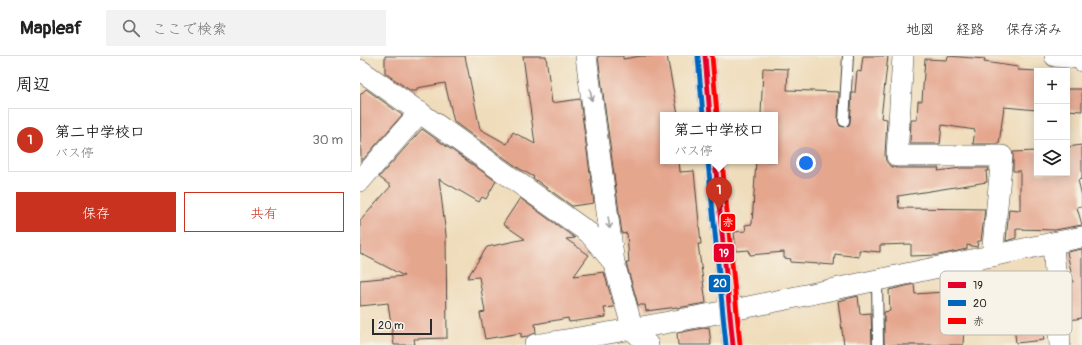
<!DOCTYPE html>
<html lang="ja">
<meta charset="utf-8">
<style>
body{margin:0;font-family:Pangolin,"Klee One",sans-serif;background:#f2f2f2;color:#222}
.controls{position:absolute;right:12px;top:12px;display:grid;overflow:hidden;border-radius:0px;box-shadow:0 2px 10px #0003}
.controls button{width:36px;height:36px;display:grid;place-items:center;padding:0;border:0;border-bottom:1px solid #e0e0e0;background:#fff;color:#222;font:20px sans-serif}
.scale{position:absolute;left:12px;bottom:10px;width:60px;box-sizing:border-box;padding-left:4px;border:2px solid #2b2b2b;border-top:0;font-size:11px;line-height:14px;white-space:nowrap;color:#2b2b2b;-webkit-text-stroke:3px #f7f3e8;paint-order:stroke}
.you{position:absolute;left:446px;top:107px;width:14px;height:14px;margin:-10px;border:3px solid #fff;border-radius:50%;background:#1a73e8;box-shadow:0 0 0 6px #1a73e833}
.badge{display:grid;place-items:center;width:26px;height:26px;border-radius:50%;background:#c8321e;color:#fff;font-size:13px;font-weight:700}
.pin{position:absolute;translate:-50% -33px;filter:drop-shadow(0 1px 2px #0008)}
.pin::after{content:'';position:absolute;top:21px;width:14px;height:12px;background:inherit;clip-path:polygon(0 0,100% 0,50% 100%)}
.popup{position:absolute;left:300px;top:56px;width:118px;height:52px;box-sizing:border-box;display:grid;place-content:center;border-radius:0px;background:#fff;filter:drop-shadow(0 1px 3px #0005);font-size:13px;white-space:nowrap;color:#767676}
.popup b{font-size:15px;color:#222}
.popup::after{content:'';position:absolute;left:50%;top:100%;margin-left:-8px;border:8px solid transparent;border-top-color:#fff}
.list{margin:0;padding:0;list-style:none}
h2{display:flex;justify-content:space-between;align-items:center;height:52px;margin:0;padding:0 16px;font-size:17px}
h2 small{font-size:13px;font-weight:400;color:#767676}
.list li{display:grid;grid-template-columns:26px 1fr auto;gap:12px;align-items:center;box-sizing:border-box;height:64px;margin:0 8px 8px;padding:0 8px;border:1px solid #e0e0e0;border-radius:0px}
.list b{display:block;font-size:15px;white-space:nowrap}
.list p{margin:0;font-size:13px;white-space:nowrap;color:#767676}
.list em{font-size:13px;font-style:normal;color:#767676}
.actions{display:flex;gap:8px;padding:12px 16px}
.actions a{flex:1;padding:9px 0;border:1px solid #c8321e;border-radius:0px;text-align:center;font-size:14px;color:#c8321e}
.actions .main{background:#c8321e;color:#fff}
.icon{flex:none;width:22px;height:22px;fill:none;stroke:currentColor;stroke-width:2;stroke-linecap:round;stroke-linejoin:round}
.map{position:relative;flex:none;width:722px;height:289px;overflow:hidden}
header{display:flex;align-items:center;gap:24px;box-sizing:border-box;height:56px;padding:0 20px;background:#fff;border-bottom:1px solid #e0e0e0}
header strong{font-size:19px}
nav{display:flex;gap:22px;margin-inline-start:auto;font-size:14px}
.search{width:280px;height:36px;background:#f2f2f2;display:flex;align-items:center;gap:10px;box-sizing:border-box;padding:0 14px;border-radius:0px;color:#767676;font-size:15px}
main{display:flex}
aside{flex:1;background:#fff}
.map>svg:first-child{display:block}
.building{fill:#e5a68e}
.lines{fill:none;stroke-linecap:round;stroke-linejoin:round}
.lane-casing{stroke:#484640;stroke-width:12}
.street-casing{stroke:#484640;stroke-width:22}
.lane{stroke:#fff;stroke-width:10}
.street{stroke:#fff;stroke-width:21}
.bus-1-casing{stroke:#f7f3e8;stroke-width:8}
.bus-2-casing{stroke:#f7f3e8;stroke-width:8}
.bus-3-casing{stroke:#f7f3e8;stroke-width:8}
.bus-1{stroke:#e4002b;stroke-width:5}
.bus-2{stroke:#0065bd;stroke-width:5}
.bus-3{stroke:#f00;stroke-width:5}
.oneway{stroke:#a0a0a0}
.key{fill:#f7f3e8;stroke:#bab7af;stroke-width:1}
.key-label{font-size:11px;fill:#2b2b2b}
.line-badge{stroke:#f7f3e8;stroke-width:1.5}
.badge-label{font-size:11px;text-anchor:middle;font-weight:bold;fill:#fff}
</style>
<header>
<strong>Mapleaf</strong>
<div class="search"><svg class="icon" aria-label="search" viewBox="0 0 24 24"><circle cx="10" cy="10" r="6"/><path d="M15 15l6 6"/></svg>ここで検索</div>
<nav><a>地図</a><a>経路</a><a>保存済み</a></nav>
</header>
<main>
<aside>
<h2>周辺<small></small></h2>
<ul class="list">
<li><span class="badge">1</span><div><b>第二中学校口</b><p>バス停</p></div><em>30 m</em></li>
</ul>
<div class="actions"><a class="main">保存</a><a>共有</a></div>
</aside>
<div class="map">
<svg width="722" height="289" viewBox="0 0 722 289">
<rect width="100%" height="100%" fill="#f7f3e8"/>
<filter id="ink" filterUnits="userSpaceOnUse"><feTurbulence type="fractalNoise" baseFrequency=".025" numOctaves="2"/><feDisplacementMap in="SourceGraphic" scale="8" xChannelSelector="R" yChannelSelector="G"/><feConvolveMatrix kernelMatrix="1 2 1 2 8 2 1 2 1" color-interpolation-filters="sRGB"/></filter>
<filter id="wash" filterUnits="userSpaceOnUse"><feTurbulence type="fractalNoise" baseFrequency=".012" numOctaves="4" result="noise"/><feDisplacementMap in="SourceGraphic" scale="16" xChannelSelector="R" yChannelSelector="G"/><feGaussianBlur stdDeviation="0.9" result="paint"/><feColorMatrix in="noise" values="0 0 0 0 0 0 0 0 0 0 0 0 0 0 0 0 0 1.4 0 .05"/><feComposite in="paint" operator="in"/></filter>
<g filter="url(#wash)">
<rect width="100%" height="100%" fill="#efdcba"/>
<g id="blocks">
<g class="building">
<path d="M25,0H105L120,73L147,88L153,76L175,88L163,0H186L192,47L220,43L234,147L212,150L173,122L174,121L160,113L94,66L85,27L57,32V35H51L25,17Z"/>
<path d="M238,0H263V3L281,0H307L318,59H303V105H319L320,116L334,115L341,188H338L346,247L317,252V251L286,255L285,249H278L266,207H269L267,177L262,178Z"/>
<path d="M503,0H528L521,62L527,63L525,99L526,105L530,110L537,112H579L578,115L601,112H629L628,115H626L627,126L538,140L539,152L625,153L621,185H618L617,191L607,189V193L579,199L551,200V188L520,189V196L499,194V201L475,198L474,209L430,206L431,203L424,202V196L390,199L389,194L376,195L374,176L386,175L385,169L392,168L396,105H415V59H401L403,12L428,13L427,34L479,36L478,65L480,70L484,71L489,69L490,66L492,37H495L497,15L501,16Z"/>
<path d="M588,0L625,3L624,6L658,11V14L677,15V54L644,51L639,88H613L615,74L582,69L580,88H550L551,64H557L558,45H562L565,3L587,4Z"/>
<path d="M6,33L42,59L1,106L0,39Z"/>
<path d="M707,33H722V55L707,54Z"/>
<path d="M62,73L136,125L126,143L122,141L119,146L79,123L86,179L87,282L54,283L55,289H34L28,247L0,250V224L44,220L0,197V165L31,130L19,121Z"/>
<path d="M722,89V123L718,124L722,140V150L717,151L722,169L695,174L656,173V182L646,185L649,153L660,154V115H653V96L677,95V117H707V91Z"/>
<path d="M160,142L215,182L206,183L229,199L214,220L244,216L254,251L244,252L246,261L209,266L208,262L175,268L176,277L168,280L161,281V277L125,283L120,257L125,256L119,221L107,222L127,191L165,183L143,168Z"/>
<path d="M722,193V262L710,264L708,227L713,226L707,196Z"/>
<path d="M606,217V271H604L603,289H524V256L530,255L529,234L554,228L555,238L584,236V222Z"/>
<path d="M679,221L680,232L684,231L687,268H682L684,284L656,287L652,252L658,251L655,224Z"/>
<path d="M498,240L500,258L511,257L512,289H484L478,245Z"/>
<path d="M349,271L351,289H318L317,277Z"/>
</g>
</g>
</g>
<g filter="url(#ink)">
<use href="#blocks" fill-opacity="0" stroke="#484640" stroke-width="1"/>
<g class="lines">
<g class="lane-casing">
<g id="lane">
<path d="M484,65L488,0"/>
<path d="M517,224L518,289"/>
</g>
</g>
<g class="street-casing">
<g id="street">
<path d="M226,0L254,207"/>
<path d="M345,0L350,59"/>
<path d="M543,0L537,100H642L632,200"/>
<path d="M695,0L720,2L722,5"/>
<path d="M0,14L229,177L254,207L273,274L288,289"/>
<path d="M355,105L373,289"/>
<path d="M0,125L60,56"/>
<path d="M693,187L700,289"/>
<path d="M175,289C359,261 540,218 722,181"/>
</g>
</g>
<use href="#lane" class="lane"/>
<use href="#street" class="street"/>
<g class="bus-1-casing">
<g id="bus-1">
<path d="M345,0L350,59"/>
<path d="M355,105L373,289"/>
</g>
</g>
<g class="bus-2-casing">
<g id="bus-2">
<path d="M338,1L343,59"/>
<path d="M348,106L366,289"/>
</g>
</g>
<g class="bus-3-casing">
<g id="bus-3">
<path d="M352,0L357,58"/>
<path d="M362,105L380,288"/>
</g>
</g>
<use href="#bus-1" class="bus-1"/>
<use href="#bus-2" class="bus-2"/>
<use href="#bus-3" class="bus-3"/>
</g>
<defs><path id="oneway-shaft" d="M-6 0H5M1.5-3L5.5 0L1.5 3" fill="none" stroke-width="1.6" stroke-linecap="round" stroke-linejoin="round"/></defs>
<g class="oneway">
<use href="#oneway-shaft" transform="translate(231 39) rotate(82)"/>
<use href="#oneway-shaft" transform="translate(249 167) rotate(82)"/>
</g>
</g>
<rect x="580" y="215" width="132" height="64" rx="6" class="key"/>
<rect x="588" y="226" width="18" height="6" fill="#e4002b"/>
<rect x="588" y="244" width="18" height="6" fill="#0065bd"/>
<rect x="588" y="262" width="18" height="6" fill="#f00"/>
<g class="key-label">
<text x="613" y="233">19</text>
<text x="613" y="251">20</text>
<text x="613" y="269">赤</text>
</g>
<g class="line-badge">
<rect x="360" y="157" width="16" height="19" rx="4" fill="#f00"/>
<rect x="353" y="187" width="22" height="20" rx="4" fill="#e4002b"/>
<rect x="348" y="218" width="23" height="19" rx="4" fill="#0065bd"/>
</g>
<g class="badge-label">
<text x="368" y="170">赤</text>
<text x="364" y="201">19</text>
<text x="360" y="231">20</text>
</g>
</svg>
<div class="controls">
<button>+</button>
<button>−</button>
<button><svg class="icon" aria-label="layers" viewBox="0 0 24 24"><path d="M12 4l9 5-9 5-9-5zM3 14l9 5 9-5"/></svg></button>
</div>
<div class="scale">20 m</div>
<div class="you"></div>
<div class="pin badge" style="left:359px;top:154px">1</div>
<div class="popup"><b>第二中学校口</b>バス停</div>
</div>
</main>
